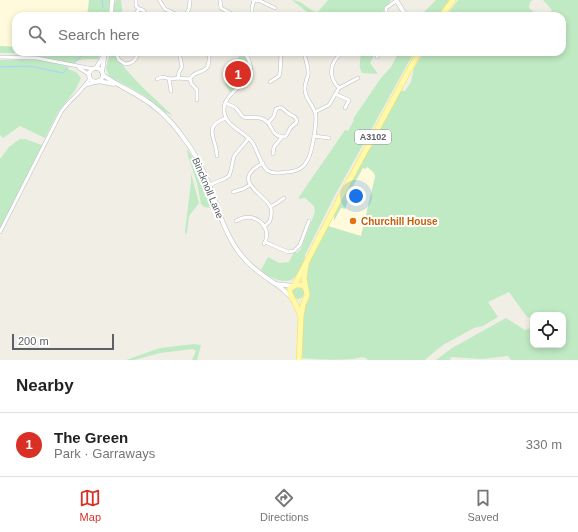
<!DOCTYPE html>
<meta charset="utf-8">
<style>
body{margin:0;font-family:Arial,sans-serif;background:#f6f6f6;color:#222}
.controls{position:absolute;right:12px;bottom:12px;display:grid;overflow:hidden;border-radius:8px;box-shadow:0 2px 6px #0003}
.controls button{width:36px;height:36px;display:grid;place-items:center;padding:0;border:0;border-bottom:1px solid #e0e0e0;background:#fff;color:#222;font:20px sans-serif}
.scale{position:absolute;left:12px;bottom:10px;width:102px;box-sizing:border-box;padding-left:4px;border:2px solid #5d6167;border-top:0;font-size:11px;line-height:14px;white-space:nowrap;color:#5d6167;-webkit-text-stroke:3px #fff;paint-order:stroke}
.you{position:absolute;left:356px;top:196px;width:14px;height:14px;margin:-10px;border:3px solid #fff;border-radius:50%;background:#1a73e8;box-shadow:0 0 0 6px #1a73e833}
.badge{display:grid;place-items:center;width:26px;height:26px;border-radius:50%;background:#d93025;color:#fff;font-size:13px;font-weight:700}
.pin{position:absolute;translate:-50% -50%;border:2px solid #fff;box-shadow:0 1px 4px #0006}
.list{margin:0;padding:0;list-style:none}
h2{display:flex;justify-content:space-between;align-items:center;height:52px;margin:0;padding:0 16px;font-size:17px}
h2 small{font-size:13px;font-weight:400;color:#767676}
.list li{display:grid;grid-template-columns:26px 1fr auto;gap:12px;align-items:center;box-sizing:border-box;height:64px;padding:0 16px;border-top:1px solid #e0e0e0}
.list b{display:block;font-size:15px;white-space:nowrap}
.list p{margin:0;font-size:13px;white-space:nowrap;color:#767676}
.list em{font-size:13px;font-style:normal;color:#767676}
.icon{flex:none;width:22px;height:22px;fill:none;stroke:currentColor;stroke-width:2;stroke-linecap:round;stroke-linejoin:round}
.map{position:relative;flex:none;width:578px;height:360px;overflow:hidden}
.search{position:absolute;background:#fff;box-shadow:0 2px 6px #0003;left:12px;right:12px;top:12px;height:44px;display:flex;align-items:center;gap:10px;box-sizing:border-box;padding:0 14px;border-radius:12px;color:#767676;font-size:15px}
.sheet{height:116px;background:#fff}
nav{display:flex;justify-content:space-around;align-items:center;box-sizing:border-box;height:56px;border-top:1px solid #e0e0e0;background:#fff;font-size:11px;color:#767676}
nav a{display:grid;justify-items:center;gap:2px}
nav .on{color:#d93025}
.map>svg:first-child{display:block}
.commercial{fill:#fffadc}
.green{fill:#c0eac3}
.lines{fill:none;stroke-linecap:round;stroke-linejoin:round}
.stream{stroke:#a7d1ff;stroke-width:1}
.minor-casing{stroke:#babdc2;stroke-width:4}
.tertiary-casing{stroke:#babdc2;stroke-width:5}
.primary-casing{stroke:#ffdd50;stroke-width:6}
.minor{stroke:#fff;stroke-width:3}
.tertiary{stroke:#fff;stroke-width:4}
.primary{stroke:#fff9ac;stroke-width:5}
.food-dot{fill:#e8710a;stroke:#fff;stroke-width:1.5}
.labels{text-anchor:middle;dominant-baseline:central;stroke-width:4;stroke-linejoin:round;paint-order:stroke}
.shield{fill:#fff;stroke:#8e9095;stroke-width:1}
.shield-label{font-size:9px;font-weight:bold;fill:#5d6167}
.street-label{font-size:10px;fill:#5d6167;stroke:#fff}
.food-label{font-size:10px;font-weight:bold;fill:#c56008;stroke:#fff;text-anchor:start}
</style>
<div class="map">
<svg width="578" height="360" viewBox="0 0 578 360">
<rect width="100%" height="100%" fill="#f1efe5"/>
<g class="commercial">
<path d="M0,0H89V5L87,16H16V47L0,46Z"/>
<path d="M360,163L370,169L375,174V177L361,236L328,226Z"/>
</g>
<g class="green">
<path d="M89,0H110L109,16H87Z"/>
<path d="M116,0H121L123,16H113L114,4Z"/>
<path d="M292,0C301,0 308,9 317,13L328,0H391C389,6 382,8 383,16H312Z"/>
<path d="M436,0H450L438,16H420Z"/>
<path d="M458,0H533L530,2L529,8L534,12L531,16H447L451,9Z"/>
<path d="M543,0H578V360H511L508,356L482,359L451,357L450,360H436L452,348L506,318L525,330L533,327V345H563V315H533V319L527,317L509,292L488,302L498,317L483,326L474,328L443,345L434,352L425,360H368C364,355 359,358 353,359C337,360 318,360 302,358L303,311L310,294L306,279L307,268L328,226L361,236L375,177C375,172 371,170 367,167L365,169L363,168L353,186L345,209L341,208L334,221V215L368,150C377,142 379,132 384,122C388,111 395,101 401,91H405L411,82L414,68L424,52H562V16H548L552,10Z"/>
<path d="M0,46L16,47V52H101L98,59C84,59 79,58 67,67L68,69L76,72L81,78L76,89L58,112L45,138L20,126L3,138L0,135V60L40,59L38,55L33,53H0Z"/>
<path d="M241,52H244L250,65L248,77L231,94L225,84L228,63L234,66Z"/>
<path d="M360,52H376L370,63L378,74L362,73C357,63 362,61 360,52Z"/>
<path d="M399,52H414L334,197L305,255C305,260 303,263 301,267C298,272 296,277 291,280C281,284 267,276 261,270L268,257L279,263L289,262L294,252L297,253L301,249L315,212L314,206L305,198L299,199V197L345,130L348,131L354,120L353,119L381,78L391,67Z"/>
<path d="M110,53L114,54C130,77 152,96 173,116L165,112L145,96L109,76L106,68Z"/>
<path d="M20,139H25L42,145V146L0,229V159L9,147Z"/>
<path d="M187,149C199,166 206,184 214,203L212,208L204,207L201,204L197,183L188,156Z"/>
<path d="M186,155L199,203L189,216L187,233L186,235L185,231L191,182V173Z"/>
<circle cx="298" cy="293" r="6"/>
<path d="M194,344L201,345L197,360H192L196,351L193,349L160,353L134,360H126L160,348Z"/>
</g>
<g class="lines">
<g class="stream">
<path d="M102,0L103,8"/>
<path d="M74,63L85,52"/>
<path d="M0,67L29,66L63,73L69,67"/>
</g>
<g class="minor-casing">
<g id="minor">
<path d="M159,0L165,9L180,16"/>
<path d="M220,0L221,8L236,16"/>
<path d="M254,0L260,1L275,8"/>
<path d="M139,9L143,10L147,16"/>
<path d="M134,16L139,9L136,6V0"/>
<path d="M185,16L189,9L190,0"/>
<path d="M252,16V8L254,0"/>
<path d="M386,16V8L396,1"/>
<path d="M115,52L119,60L125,64C133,64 136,59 139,52"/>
<path d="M244,52C266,82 226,86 224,108C223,126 243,130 252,142C258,150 260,165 268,171C273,174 281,173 286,172C296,172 304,168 308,159C312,152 318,119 315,112C312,104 305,98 305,90C304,85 307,80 308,75C309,69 307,63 305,57"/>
<path d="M0,57L37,58L93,69"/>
<path d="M377,57L379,52"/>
<path d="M79,68L90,75"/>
<path d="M178,78L179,72L182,67L180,57"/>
<path d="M157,79L162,77L171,79L178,78L190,79"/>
<path d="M169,79L171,91"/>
<path d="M270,82L279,76C282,68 279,60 282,52"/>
<path d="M86,85L96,82"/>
<path d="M339,88C328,77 329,63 342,53"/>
<path d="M335,94L349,100L345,108"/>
<path d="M197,100V90L191,83L190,79C197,66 211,79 209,52"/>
<path d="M225,103L235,107L243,117C251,119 259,115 266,121C273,126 271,137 285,137C291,130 287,129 296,123L297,120C294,115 292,116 288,113C283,110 283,105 276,109L274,116L268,123"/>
<path d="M315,112L329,105L339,88L358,78"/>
<path d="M314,136L329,138"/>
<path d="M273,154L274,147L282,137"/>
<path d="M217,156C216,137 202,127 226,118"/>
<path d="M263,163C228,181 266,194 271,208C272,212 271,217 270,221L264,227"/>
<path d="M209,185L224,179L229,176L231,170L234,156L249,138"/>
<path d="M233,192L243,189L250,185"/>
<path d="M270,207L277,203L284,198"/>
<path d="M236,221C254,209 274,228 264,244"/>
<path d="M0,232L61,112C69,100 83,91 90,78"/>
<path d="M265,242L288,252L294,251L300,245L309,221"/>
</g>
</g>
<g class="tertiary-casing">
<g id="tertiary">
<path d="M396,0L406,16"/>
<path d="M111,16L112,0"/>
<path d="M96,68L103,57"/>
<circle cx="96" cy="75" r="7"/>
<path d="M102,72L105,52"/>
<path d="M103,75C114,83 125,88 137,95C155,105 170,119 182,136C194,151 203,169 210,187C218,209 224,231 238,251C248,265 260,273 274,283C280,286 285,292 290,296"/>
<path d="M98,81L114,84"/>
<path d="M276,284L293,286"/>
</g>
</g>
<g class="primary-casing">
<g id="primary">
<path d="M441,16L453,0"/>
<path d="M294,286L342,194L419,52"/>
<path d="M300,315C299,311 297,307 295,303C292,297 284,288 296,285C300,284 302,285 305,287"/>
<path d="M299,360L301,316L303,305L307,295L304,278L306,265"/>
</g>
</g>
<use href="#minor" class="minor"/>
<use href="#tertiary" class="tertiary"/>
<use href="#primary" class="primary"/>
</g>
<circle class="food-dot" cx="353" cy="221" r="4"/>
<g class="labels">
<rect class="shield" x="355" y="130" width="36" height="14" rx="3"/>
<g class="shield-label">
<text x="373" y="137">A3102</text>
</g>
<g class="street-label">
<text transform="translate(208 188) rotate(67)">Bincknoll Lane</text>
</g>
<g class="food-label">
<text x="361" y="221">Churchill House</text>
</g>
</g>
</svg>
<div class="controls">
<button><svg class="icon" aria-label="locate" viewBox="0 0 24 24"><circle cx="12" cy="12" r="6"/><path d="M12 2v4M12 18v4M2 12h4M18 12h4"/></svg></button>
</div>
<div class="scale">200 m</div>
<div class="you"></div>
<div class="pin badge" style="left:238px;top:74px">1</div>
<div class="search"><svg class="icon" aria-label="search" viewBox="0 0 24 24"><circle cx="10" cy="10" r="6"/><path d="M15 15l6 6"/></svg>Search here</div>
</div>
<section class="sheet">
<h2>Nearby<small></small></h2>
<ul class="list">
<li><span class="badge">1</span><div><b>The Green</b><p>Park · Garraways</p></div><em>330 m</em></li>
</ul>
</section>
<nav>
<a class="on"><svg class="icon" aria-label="map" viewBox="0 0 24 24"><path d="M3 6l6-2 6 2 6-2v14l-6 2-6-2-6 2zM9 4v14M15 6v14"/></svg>Map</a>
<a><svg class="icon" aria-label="directions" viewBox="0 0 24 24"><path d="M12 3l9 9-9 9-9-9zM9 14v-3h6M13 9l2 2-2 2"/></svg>Directions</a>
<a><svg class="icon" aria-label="saved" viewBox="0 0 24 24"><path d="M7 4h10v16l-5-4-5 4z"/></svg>Saved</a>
</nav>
